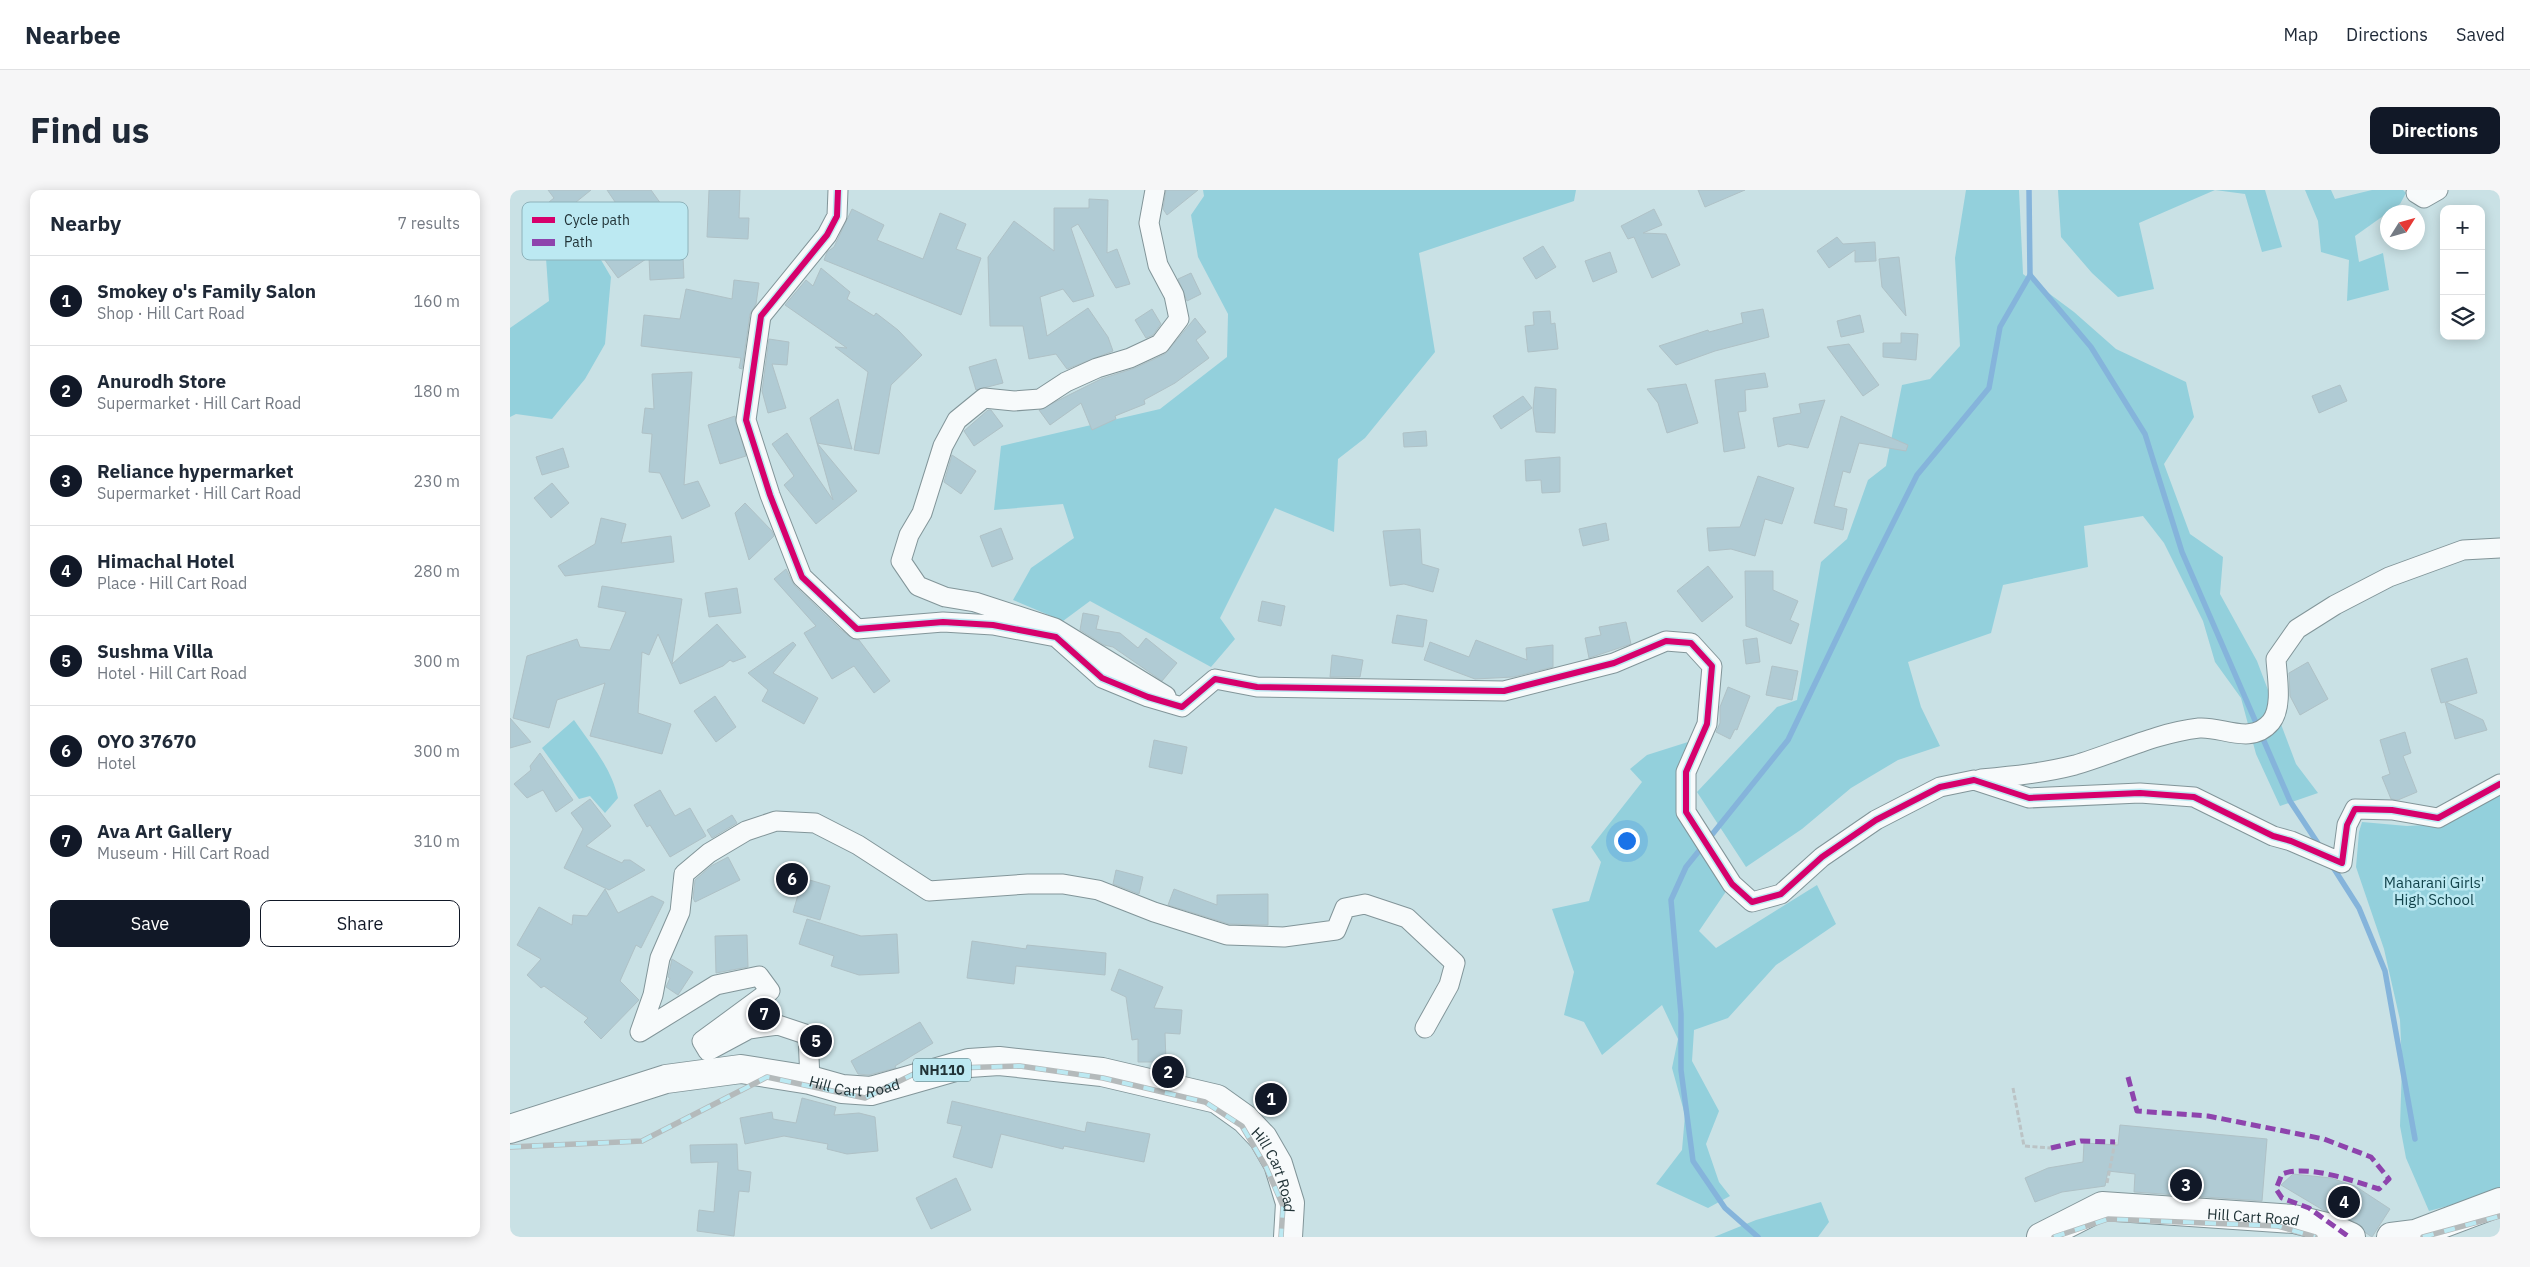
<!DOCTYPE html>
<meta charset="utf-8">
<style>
body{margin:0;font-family:"IBM Plex Sans",sans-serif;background:#f6f6f7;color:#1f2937}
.controls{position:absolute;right:15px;top:15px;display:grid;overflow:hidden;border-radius:10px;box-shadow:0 2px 12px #0003}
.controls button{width:45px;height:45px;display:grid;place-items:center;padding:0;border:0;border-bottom:1px solid #e0e1e3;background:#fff;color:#1f2937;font:25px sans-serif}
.compass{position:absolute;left:1870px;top:15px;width:45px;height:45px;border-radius:50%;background:#fff;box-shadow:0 2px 12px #0003;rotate:53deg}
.you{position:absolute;left:1116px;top:650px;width:18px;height:18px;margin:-12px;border:4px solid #fff;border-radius:50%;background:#1a73e8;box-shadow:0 0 0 8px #1a73e833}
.badge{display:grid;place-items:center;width:32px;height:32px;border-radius:50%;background:#111827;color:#fff;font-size:16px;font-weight:700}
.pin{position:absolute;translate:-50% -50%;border:2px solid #fff;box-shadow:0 1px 5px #0006}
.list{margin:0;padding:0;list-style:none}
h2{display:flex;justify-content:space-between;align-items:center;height:65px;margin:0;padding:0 20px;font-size:21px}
h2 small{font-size:16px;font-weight:400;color:#747a83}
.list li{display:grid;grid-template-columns:32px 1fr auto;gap:15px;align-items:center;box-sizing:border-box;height:90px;padding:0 20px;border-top:1px solid #e0e1e3}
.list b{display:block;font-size:19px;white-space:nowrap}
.list p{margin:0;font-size:16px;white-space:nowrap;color:#747a83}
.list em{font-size:16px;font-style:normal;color:#747a83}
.actions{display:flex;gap:10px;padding:15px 20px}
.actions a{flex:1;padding:11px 0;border:1px solid #111827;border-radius:10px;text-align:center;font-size:18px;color:#111827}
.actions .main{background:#111827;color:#fff}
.icon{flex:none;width:28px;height:28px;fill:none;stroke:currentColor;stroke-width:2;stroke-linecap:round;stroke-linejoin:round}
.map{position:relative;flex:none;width:1990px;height:1047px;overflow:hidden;border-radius:10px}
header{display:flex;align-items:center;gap:30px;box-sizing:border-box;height:70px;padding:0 25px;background:#fff;border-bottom:1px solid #e0e1e3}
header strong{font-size:24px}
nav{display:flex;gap:28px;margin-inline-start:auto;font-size:18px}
.intro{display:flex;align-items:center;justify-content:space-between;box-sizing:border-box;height:120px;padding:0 30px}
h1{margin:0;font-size:35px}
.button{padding:12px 22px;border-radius:10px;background:#111827;color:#fff;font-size:18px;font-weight:700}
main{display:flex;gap:30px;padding:0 30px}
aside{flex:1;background:#fff;border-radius:10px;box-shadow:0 2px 12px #0003}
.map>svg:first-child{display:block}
.green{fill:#93d0dc}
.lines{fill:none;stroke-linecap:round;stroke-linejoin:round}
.stream{stroke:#85b4db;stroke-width:5.5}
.building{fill:#b0cbd4;stroke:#afc1c6}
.minor-casing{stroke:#829599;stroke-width:21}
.trunk-casing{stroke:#829599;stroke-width:30}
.path{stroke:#bbc3c5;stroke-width:3;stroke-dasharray:5 2.5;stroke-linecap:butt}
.minor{stroke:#f7fafb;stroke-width:19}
.trunk{stroke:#f7fafb;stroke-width:28}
.rail-casing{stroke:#b4babb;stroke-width:5.5}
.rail{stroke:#bce9f2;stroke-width:4;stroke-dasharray:11;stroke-linecap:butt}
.quiet{stroke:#8e44ad;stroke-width:5;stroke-dasharray:10 5;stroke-linecap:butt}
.cycleway-casing{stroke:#bce9f2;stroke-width:9}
.cycleway{stroke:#d6006c;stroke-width:6}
.labels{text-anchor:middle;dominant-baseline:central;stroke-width:5;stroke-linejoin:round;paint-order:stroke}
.shield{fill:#bce9f2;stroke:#506a6f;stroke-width:1}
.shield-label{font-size:14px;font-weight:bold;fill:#213337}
.park-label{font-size:15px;fill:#13434b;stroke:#bce9f2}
.street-label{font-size:15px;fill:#213337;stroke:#bce9f2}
.key{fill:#bce9f2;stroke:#8eb2ba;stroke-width:1}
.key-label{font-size:14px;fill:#213337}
</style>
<header>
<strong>Nearbee</strong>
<nav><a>Map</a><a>Directions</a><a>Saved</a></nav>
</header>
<div class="intro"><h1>Find us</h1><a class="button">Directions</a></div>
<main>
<aside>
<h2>Nearby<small>7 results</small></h2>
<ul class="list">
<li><span class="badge">1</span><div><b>Smokey o's Family Salon</b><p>Shop · Hill Cart Road</p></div><em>160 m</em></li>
<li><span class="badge">2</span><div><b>Anurodh Store</b><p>Supermarket · Hill Cart Road</p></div><em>180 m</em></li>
<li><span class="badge">3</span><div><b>Reliance hypermarket</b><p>Supermarket · Hill Cart Road</p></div><em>230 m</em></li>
<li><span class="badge">4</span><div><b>Himachal Hotel</b><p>Place · Hill Cart Road</p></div><em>280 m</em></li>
<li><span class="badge">5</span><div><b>Sushma Villa</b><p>Hotel · Hill Cart Road</p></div><em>300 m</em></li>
<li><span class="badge">6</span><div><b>OYO 37670</b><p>Hotel</p></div><em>300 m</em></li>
<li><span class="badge">7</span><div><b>Ava Art Gallery</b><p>Museum · Hill Cart Road</p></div><em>310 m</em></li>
</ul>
<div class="actions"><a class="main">Save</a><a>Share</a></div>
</aside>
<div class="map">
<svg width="1990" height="1047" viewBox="0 0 1990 1047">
<rect width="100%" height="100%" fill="#c9e1e5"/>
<g class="green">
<path d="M693,0H1066L1064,11L909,63L925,162L855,248L828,269L824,342L765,318L710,428L725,449L701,477L580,411L553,431L503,410L521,378L564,348L553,314L484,320L491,256L650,219L717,167L718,124L688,67L681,25L694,6Z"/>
<path d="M1456,0H1509L1513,84L1564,122L1606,159L1676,192L1684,227L1654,274L1680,344L1713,367L1710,404L1747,471L1786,574L1808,603L1770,616L1746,564L1731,508L1705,472L1693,431L1654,353L1633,326L1574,336L1578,377L1493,395L1481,443L1398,472L1411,517L1430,556L1388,570L1341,598L1292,639L1236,677L1187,602L1267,517L1287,510L1311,372L1337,349L1358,290L1376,276L1392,195L1420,189L1450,156L1445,68Z"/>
<path d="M1548,0H1755L1772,57L1752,62L1735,4L1705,0L1629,33L1644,99L1608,107L1582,83L1551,47Z"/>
<path d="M1795,0H1821L1825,9L1862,0H1893L1896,3L1890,14L1845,46L1849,72L1873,63L1879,100L1837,111L1839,70L1811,62L1808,31Z"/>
<path d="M33,25L67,29L101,87L95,154L75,189L42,229L6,224L0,227V138L39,111Z"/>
<path d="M64,530C82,556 101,577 108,608L95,623L80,606L69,609L32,558Z"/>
<path d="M1178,552L1169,582L1217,700L1189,741L1206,758L1307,695L1326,734L1266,775L1218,828L1184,840L1182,871L1209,921L1196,954L1209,992L1220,1006L1198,1018L1146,994L1172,960L1175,925L1162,878L1168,849L1152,815L1092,865L1074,832L1054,825L1064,782L1042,719L1079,711L1091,672L1081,657L1132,592L1120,579L1137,565Z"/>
<path d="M1990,603V1002L1919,1021L1896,968L1890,936L1892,875L1890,830L1874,759L1846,677L1849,642L1852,632L1897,636L1932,634Z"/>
<path d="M1311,1012L1319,1032L1308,1047H1204L1246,1030Z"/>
</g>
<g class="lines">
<g class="stream">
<path d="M1519,0L1520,85L1581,157L1635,244L1672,362L1780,611L1811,658"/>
<path d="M1821,674L1849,718L1875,781L1905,949"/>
<path d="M1248,1047L1215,1018L1183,971L1171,880V824L1161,710L1176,677L1278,550L1355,389L1407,285L1479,198L1490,137L1520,85"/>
</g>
</g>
<g class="building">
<path d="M38,0H81L50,25L39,12L44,8Z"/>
<path d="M97,0H141L151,14L120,34Z"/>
<path d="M199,0H230L229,28H239L238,49L197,47Z"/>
<path d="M656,0H688L657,25L653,19Z"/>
<path d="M1188,0H1235L1195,17Z"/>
<path d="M579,9L598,10L597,63L607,59L620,94L606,98L568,34L561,38L584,106L563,112L553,99L530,107L537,146L578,118L598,147L603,161L557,179L546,164L519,169L513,136H480L478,67L504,31L544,61V18H579Z"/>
<path d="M342,19L374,35L367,50L413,69L430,23L456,34L446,59L471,68L451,125L314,70L317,62L324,57Z"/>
<path d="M1144,19L1152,35L1133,43L1156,44L1170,75L1142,88L1124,47L1118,49L1111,36Z"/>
<path d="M134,42L152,68L173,67L174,88L140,90L139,67L108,88L94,69Z"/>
<path d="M1327,47L1333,54L1365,52L1366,71L1345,72V60L1319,78L1307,61Z"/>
<path d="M1033,56L1046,77L1026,89L1013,68Z"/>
<path d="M1100,62L1107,82L1083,92L1075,71Z"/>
<path d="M1389,67L1396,126L1372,97L1369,69Z"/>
<path d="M311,78L340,102L337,109L364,126L366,123L388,140L412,165L381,195L369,264L344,260L358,182L325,157L337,158L275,115L296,90L303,96Z"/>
<path d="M681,83L691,104L677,111L668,89Z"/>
<path d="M224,90L249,93L246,114L240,124L232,179L229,178L231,168L131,156L134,125L170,129L176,99L222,109Z"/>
<path d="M642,119L651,134L643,145L636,148L625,130Z"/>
<path d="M1253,119L1259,147L1205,161L1166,175L1149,156L1198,140L1199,142L1233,133L1231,123Z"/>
<path d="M1040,121L1041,134L1045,133L1048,159L1018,162L1015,136L1024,135L1023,122Z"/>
<path d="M1350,125L1354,142L1331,147L1327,131Z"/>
<path d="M685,128L696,142L686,150L699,168L665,193L634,210L635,214L605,226L606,229L582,240L571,213L540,235L529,220L591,189L625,178L655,164Z"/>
<path d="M1391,143L1408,144L1406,170L1373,167V153H1391Z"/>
<path d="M259,149L279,152L277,175L262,174L276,218L258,223L252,201Z"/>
<path d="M1339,154L1369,195L1353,206L1317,157Z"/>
<path d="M486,169L493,193L466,200L459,177Z"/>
<path d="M182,182L174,295L188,291L200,316L172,329L150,283L139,282L142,244L132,243L135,218L144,219L142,184Z"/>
<path d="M1255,183L1258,197L1235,200L1236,221L1228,222L1235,258L1214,262L1205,190Z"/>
<path d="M1176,194L1188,233L1157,243L1148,213L1137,199Z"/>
<path d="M1830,195L1837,211L1809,223L1802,206Z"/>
<path d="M1025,197L1046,199L1045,243L1026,242L1023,219Z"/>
<path d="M1013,206L1022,218L991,239L983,226Z"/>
<path d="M328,209L342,259L307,253L347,301L306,334L274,295L284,286L262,254L277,243L323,310L300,228Z"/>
<path d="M1315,210L1298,258L1278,254L1268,257L1263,228L1291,223L1289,214Z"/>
<path d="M478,220H481L493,236L464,256L454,241Z"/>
<path d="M225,226L236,266L210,274L198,235Z"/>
<path d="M1331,226L1398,255L1396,261L1349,253L1340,283L1333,281L1324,316L1337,319L1333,340L1304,333Z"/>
<path d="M916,241L917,256L894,257L893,243Z"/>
<path d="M53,258L59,277L32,285L26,267Z"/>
<path d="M442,265L466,281L451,304L434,292Z"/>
<path d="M1050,267V302L1032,303L1031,290L1016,291L1015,270Z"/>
<path d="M1248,286L1284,298L1272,334L1255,329L1245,366L1221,359L1199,361L1197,338L1230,337Z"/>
<path d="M42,293L59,313L41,328L24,308Z"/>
<path d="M235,313L262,341L264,346L239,370L225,323Z"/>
<path d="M91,328L116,334L111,353L161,346L164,372L55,386L48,376L85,354Z"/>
<path d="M1096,333L1099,350L1073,356L1069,339Z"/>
<path d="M491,338L503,369L482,377L470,346Z"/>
<path d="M910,339L912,374L929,379L923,402L894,394L880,396L873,341Z"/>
<path d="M1198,376L1223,407L1192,432L1167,401Z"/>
<path d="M276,379L284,395L330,439L343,449L349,450L380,491L364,503L344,476L322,489L294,443L306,436L264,389Z"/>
<path d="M1235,381H1263V400L1288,411L1280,430L1289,434L1281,454L1236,436Z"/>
<path d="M92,396L172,409L162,474L207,434L236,467L223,472L220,470L213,476L170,494L148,444L139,465L132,462L128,523L161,534L152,564L80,546L95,493L47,510L39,538L3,528L17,466L67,449L70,457L100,460L116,422L88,417Z"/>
<path d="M227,398L231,423L199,427L195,403Z"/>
<path d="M752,411L775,416L771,436L748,431Z"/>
<path d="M573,423L589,426L586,439L610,443L628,458L636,448L667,473L652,491L603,457L594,455L570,440Z"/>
<path d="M887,425L917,430L913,457L882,453Z"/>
<path d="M1116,432L1121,454L1079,468L1075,448L1091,445L1089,437Z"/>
<path d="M1247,448L1250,472L1236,474L1233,450Z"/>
<path d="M966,450L1017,470L1016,458L1043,455V477L1003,487L965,489L914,470L920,452L959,467Z"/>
<path d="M283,452L286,455L263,483L308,508L294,534L252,511L258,500L238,483Z"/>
<path d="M822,465L853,470L850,487H820Z"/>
<path d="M1957,468L1967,503L1936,512L1973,530L1977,540L1945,549L1935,512L1931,513L1921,479Z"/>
<path d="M1798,472L1818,509L1790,525L1780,506L1779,483Z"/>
<path d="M1262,476L1288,481L1282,510L1256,505Z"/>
<path d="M1218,497L1240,506L1227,540L1225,539L1220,549L1206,542L1210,533V517Z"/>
<path d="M205,506L226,537L206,552L184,521Z"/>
<path d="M0,528L21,552L0,558Z"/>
<path d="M1895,542L1901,563L1893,566L1907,602L1888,610L1881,609L1872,587L1880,584L1870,550Z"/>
<path d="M644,550L677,557L672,584L639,577Z"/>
<path d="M30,563L63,610L46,622L33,600L17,608L4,594L21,580L20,576Z"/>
<path d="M150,600L165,626L180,618L196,646L160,667L140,635L137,637L124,615Z"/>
<path d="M80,609L101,636L76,656L112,673L114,670H120L135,680L99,700L54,678L73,639L61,623Z"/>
<path d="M222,625L227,633L202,648L197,640Z"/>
<path d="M218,667L230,690L185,712L183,708L185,690L201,676Z"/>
<path d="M606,680L633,687L629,704L603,694Z"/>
<path d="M293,688L320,696L310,730L283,722Z"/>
<path d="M95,699L108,723L142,706L154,712L131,758L126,755L110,791L129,810L91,849L74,832L78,828L34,796L31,798L17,785L31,769L7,755L29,717L62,735L63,725L77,726Z"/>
<path d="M664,699L707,715V705L758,704V735L719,734L658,715Z"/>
<path d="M297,729L351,746L387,744L389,783L349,785L321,776L324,766L289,754Z"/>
<path d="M237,745L238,777L206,783L205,746Z"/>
<path d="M462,751L516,759L517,755L596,763L595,785L506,776L504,794L457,788Z"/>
<path d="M162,769L183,782L168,805L156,797L160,788L158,787Z"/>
<path d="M609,779L653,797L644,818L672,820L670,844L655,843L656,872H628V849L622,850L616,807L601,800Z"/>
<path d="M410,832L423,853L385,876L386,878L359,885L348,884L341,871Z"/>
<path d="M292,908L326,917L324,925L349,923L365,927L368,961L337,964L317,959L318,954L274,946L235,954L230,928L262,922L263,929L286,933Z"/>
<path d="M442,911L575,942L577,932L640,944L634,972L554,956L553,959L491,944L482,978L443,967L452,936L437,933Z"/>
<path d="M1610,935L1757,949L1752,1011L1624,1002L1625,984L1598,981L1595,996L1552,1002L1525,1012L1515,988L1538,978L1573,972L1574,953L1608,955Z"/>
<path d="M227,954L228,980L241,982L239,1002L229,1001L224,1046L187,1041L189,1020L204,1022L208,972L181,973L180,955Z"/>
<path d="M1783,984L1821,988L1845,996L1880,1019L1862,1047L1856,1043L1847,1033L1813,1020L1771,995Z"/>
<path d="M446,988L461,1020L421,1039L406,1008Z"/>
</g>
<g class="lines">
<g class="minor-casing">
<g id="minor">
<path d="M328,0L327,26L317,45L251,126L236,230L260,305L292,387L347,439L433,432L483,435L546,447L592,488L638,507L672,517L705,489L747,497L994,501L1104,473L1156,451L1181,453L1202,476L1197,534L1176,582V622L1222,694L1242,712L1271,704L1312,667L1366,630L1430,597L1464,590L1519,608L1630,603L1684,607L1763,646L1781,651L1832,673L1837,635L1845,619L1882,620L1928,628L1990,594"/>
<path d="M645,0L639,33L648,75L664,105L669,129L650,154L620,168L587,178L556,192L530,209L504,211L474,208L447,230L433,256L412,323L399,345L391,371L408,396L435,407L465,412L545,438L656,506"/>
<path d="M1909,0L1906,3L1914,8L1928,0"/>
<path d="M1471,589C1503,586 1534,583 1565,575C1606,563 1646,543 1689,538C1712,536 1741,556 1761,532C1773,517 1767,487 1766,469L1787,439L1825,415L1879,387L1953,360L1990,358"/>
<path d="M300,890L298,845L268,835L239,839L198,861L192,851L260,801L249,786L206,795L130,842L143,805L150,768L170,722L174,684L199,663L236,641L266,631L305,633L348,655L419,701L518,694H553L588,700L644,722L717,745L774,747L826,740L835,718L855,714L897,728L945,773L939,795L915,838"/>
</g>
</g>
<g class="trunk-casing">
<g id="trunk">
<path id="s1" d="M0,939L156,889L231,879L300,890L332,899L361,901L459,873L489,871L592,882L707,909L735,929L753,948L768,974L780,1013L778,1047"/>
<path id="s2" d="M1531,1047L1592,1016L1784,1029L1821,1038L1841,1047"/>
<path d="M1881,1047L1905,1044L1990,1012"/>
</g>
</g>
<g class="path">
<path d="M1503,898L1514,956L1541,958"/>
<path d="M1597,993L1605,952"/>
</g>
<use href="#minor" class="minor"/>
<use href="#trunk" class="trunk"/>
<g class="rail-casing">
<g id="rail">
<path d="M0,957L132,951L257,887L355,908L414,879L510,876L593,888L695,912L732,936L756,977L773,1016L771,1047"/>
<path d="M1544,1047L1598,1029L1768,1036L1805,1047"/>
<path d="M1913,1047L1990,1026"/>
</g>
</g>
<use href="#rail" class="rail"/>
<g class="quiet">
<path d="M1618,887L1627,921L1698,926L1814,949L1861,967L1879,989L1869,999C1843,991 1798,974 1772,984L1766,999L1772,1008L1799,1018L1839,1047"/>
<path d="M1541,958L1571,951L1605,952"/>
</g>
<g class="cycleway-casing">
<path id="cycleway" d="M328,0L327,26L317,45L251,126L236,230L260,305L292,387L347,439L433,432L483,435L546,447L592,488L638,507L672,517L705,489L747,497L994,501L1104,473L1156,451L1181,453L1202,476L1197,534L1176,582V622L1222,694L1242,712L1271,704L1312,667L1366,630L1430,597L1464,590L1519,608L1630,603L1684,607L1763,646L1781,651L1832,673L1837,635L1845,619L1882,620L1928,628L1990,594"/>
</g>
<use href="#cycleway" class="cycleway"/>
</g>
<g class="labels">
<rect class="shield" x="403" y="868.5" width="58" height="23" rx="4"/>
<g class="shield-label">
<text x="432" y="880">NH110</text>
</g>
<g class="park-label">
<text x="1924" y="692">Maharani Girls'<tspan x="1924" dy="17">High School</tspan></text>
</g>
<g class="street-label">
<text stroke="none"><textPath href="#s1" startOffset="355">Hill Cart Road</textPath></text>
<text stroke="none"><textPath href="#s1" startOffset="820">Hill Cart Road</textPath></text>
<text stroke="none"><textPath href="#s2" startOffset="220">Hill Cart Road</textPath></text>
</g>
</g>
<rect x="12" y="12" width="166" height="58" rx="8" class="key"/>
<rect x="22" y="27" width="23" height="6" fill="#d6006c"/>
<rect x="22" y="49" width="23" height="7" fill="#8e44ad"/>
<g class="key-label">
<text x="54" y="35">Cycle path</text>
<text x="54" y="57">Path</text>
</g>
</svg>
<div class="controls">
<button>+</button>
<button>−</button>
<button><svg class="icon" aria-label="layers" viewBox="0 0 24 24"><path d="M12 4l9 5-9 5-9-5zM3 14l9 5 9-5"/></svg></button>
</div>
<svg class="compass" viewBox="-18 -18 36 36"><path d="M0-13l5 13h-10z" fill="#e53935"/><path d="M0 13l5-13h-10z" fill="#747a83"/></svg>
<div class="you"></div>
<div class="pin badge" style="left:761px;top:909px">1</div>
<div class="pin badge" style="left:658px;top:882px">2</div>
<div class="pin badge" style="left:1676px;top:995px">3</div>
<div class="pin badge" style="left:1834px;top:1012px">4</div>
<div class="pin badge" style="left:306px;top:851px">5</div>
<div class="pin badge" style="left:282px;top:689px">6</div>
<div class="pin badge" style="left:254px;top:824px">7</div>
</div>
</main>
